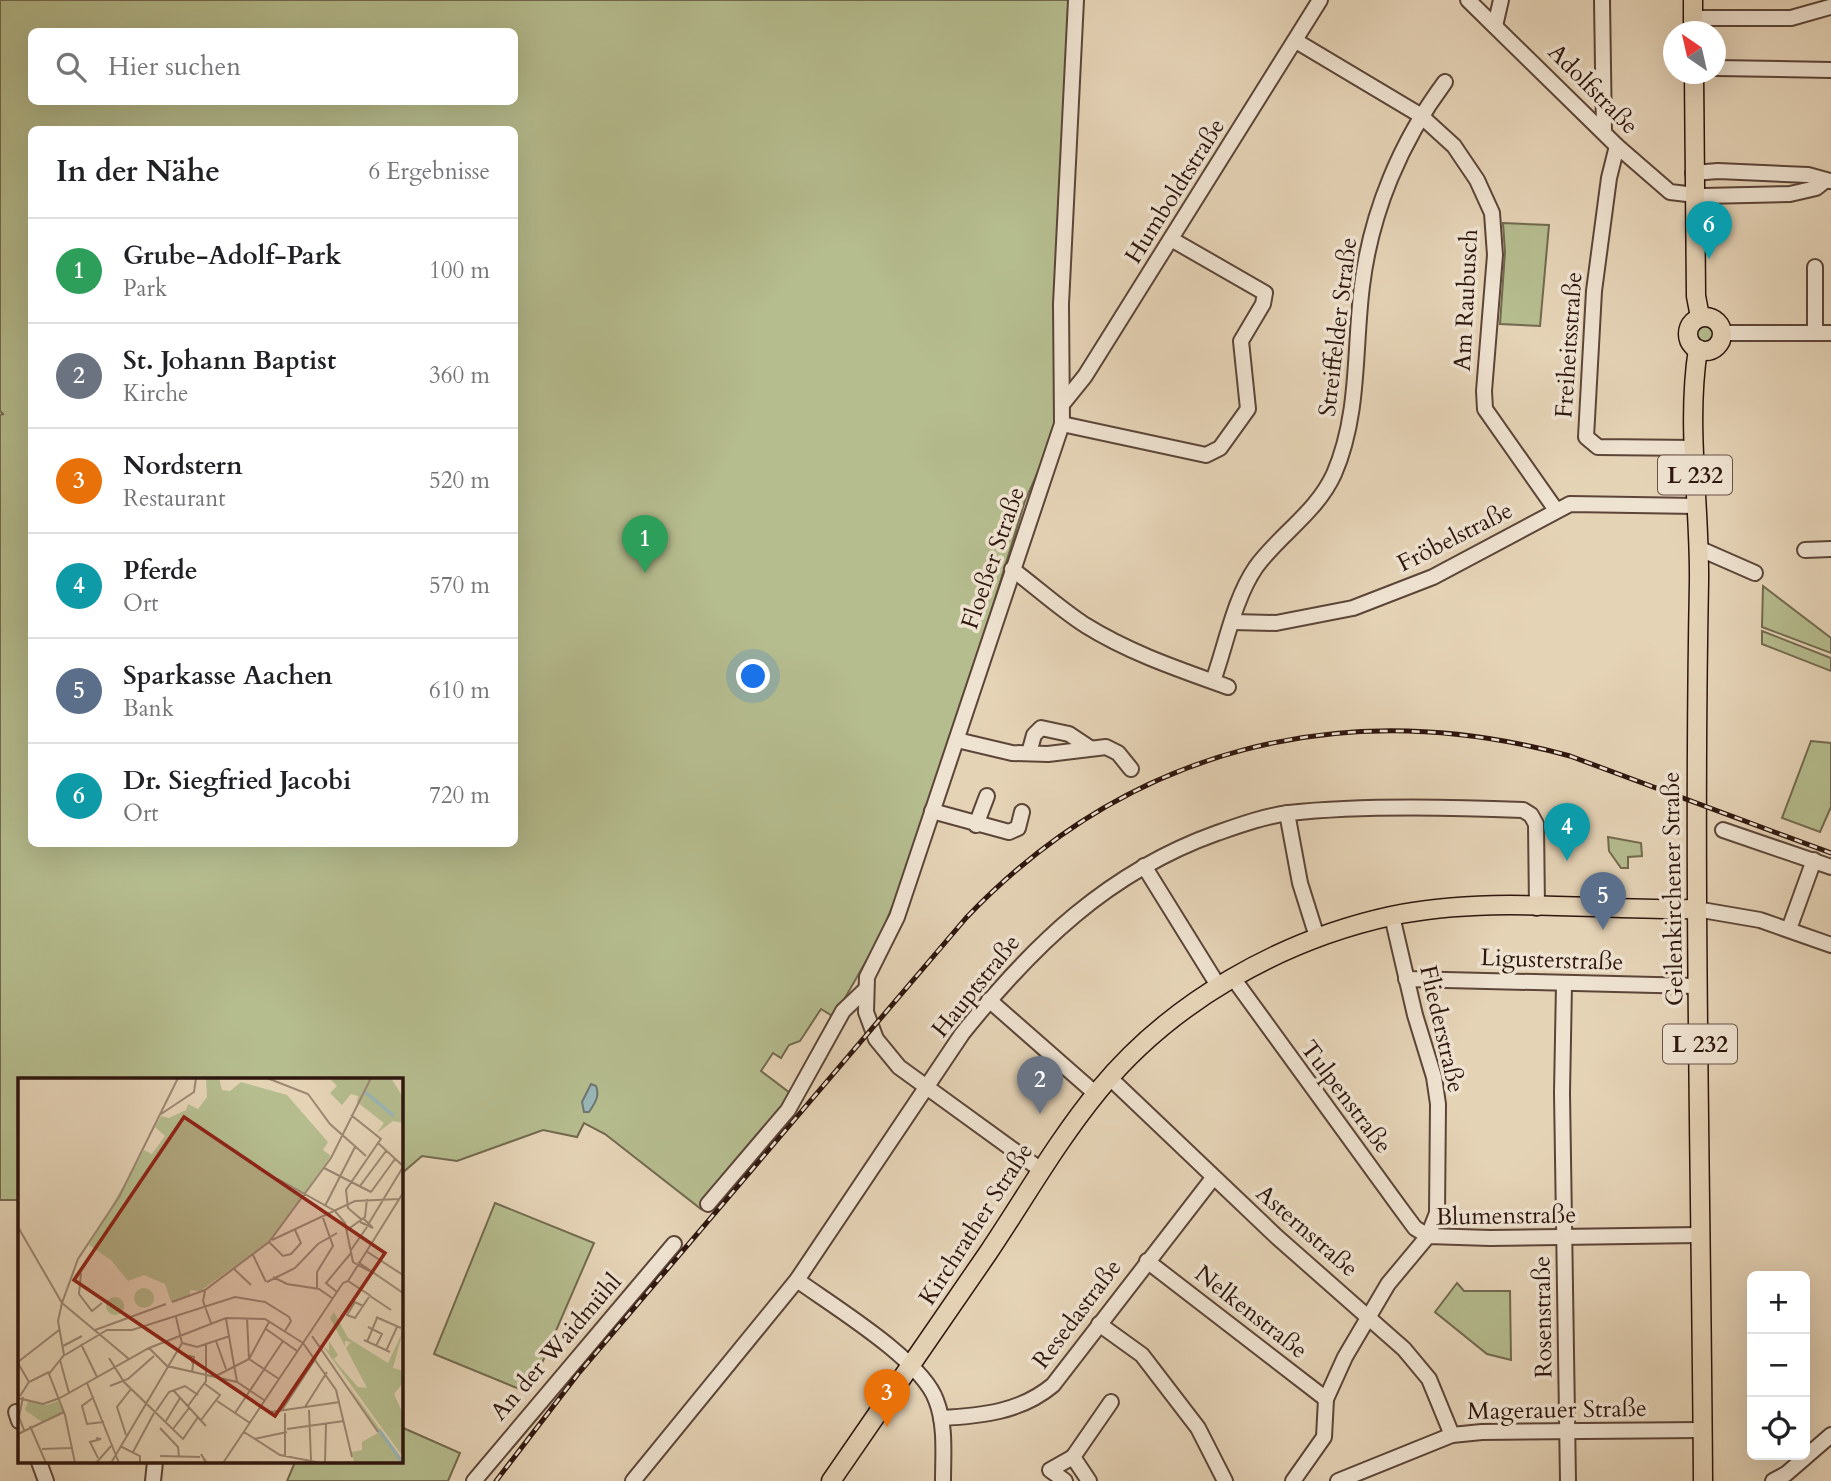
<!DOCTYPE html>
<html lang="de">
<meta charset="utf-8">
<style>
body{margin:0;font-family:Cardo,serif;background:#f6f6f6;color:#202124}
.controls{position:absolute;right:21px;bottom:21px;display:grid;overflow:hidden;border-radius:10px;box-shadow:0 7px 28px #0002}
.controls button{width:63px;height:63px;display:grid;place-items:center;padding:0;border:0;border-bottom:2px solid #e0e0e0;background:#fff;color:#202124;font:35px sans-serif}
.compass{position:absolute;left:1663px;top:21px;width:63px;height:63px;border-radius:50%;background:#fff;box-shadow:0 7px 28px #0002;rotate:326deg}
.you{position:absolute;left:754px;top:677px;width:24px;height:24px;margin:-18px;border:5px solid #fff;border-radius:50%;background:#1a73e8;box-shadow:0 0 0 10px #1a73e833}
.badge{display:grid;place-items:center;width:46px;height:46px;border-radius:50%;background:#b45309;color:#fff;font-size:23px;font-weight:700}
.pin{position:absolute;translate:-50% -58px;filter:drop-shadow(0 2px 4px #0008)}
.pin::after{content:'';position:absolute;top:37px;width:24px;height:21px;background:inherit;clip-path:polygon(0 0,100% 0,50% 100%)}
.list{margin:0;padding:0;list-style:none}
h2{display:flex;justify-content:space-between;align-items:center;height:91px;margin:0;padding:0 28px;font-size:30px}
h2 small{font-size:23px;font-weight:400;color:#757577}
.list li{display:grid;grid-template-columns:46px 1fr auto;gap:21px;align-items:center;box-sizing:border-box;height:105px;padding:0 28px;border-top:2px solid #e0e0e0}
.list b{display:block;font-size:26px;white-space:nowrap}
.list p{margin:0;font-size:23px;white-space:nowrap;color:#757577}
.list em{font-size:23px;font-style:normal;color:#757577}
.icon{flex:none;width:38px;height:38px;fill:none;stroke:currentColor;stroke-width:2;stroke-linecap:round;stroke-linejoin:round}
.map{position:relative;flex:none;width:1831px;height:1481px;overflow:hidden}
.search{position:absolute;background:#fff;box-shadow:0 7px 28px #0002;left:28px;top:28px;width:490px;height:77px;display:flex;align-items:center;gap:18px;box-sizing:border-box;padding:0 24px;border-radius:10px;color:#757577;font-size:26px}
.panel{position:absolute;background:#fff;box-shadow:0 7px 28px #0002;left:28px;top:126px;width:490px;height:721px;border-radius:10px}
.map>svg:first-child{display:block}
.green{fill:#b5bc8e;stroke:#72694e;stroke-width:2;fill-rule:evenodd}
.water{fill:#99b6b7;stroke:#6e7673;stroke-width:2}
.lines{fill:none;stroke-linecap:round;stroke-linejoin:round}
.minor-casing{stroke:#5c4538;stroke-width:18}
.major-casing{stroke:#2e160e;stroke-width:21}
.minor{stroke:#eee2d0;stroke-width:14}
.major{stroke:#e5d3b6;stroke-width:18}
.rail-casing{stroke:#2e160e;stroke-width:5}
.rail{stroke:#eee2d0;stroke-width:2.5;stroke-dasharray:8;stroke-linecap:butt}
.labels{text-anchor:middle;dominant-baseline:central;stroke-width:7;stroke-linejoin:round;paint-order:stroke}
.shield{fill:#eee2d0;stroke:#685348;stroke-width:2}
.shield-label{font-size:23px;font-weight:bold;fill:#2e160e}
.street-label{font-size:24px;fill:#2e160e;stroke:#eee2d0}
.inset-river{fill:none;stroke:#99b6b7;stroke-width:3.5}
.inset-road{fill:none;stroke:#9c8773;stroke-width:2}
.view{fill:#8f2418;fill-opacity:0.15;stroke:#8f2418;stroke-width:3.5}
.inset-edge{fill:none;stroke:#2e160e;stroke-width:3.5}
</style>
<div class="map">
<svg width="1831" height="1481" viewBox="0 0 1831 1481">
<rect width="100%" height="100%" fill="#e5d3b6"/>
<filter id="stains"><feTurbulence type="fractalNoise" baseFrequency=".00286" numOctaves="4"/><feColorMatrix values="0 0 0 0 .2 0 0 0 0 .09 0 0 0 0 .02 0 0 0 .5 -.17"/></filter>
<radialGradient id="worn" r=".72"><stop offset=".6" stop-color="#630" stop-opacity="0"/><stop offset="1" stop-color="#630" stop-opacity=".3"/></radialGradient>
<g class="green">
<path d="M0,0H1070L1058,411L1040,467L1025,501L975,664L896,897L880,937L834,1017L821,1009L800,1041L789,1045L781,1058L773,1053L761,1071L794,1096L701,1209L605,1134L584,1123L577,1137L543,1130L457,1161L422,1156L401,1174V1080H19V1200H0V415L3,414L0,411ZM32,32H514V102H32ZM32,130H514V844H32Z"/>
<path d="M1503,223L1549,225L1540,326L1500,324L1505,252Z"/>
<circle cx="1705" cy="334" r="9"/>
<path d="M1763,586L1831,638V653L1762,627Z"/>
<path d="M1762,631L1831,658V671L1762,644Z"/>
<path d="M1811,741L1831,743V807L1820,832L1782,818Z"/>
<path d="M1608,837L1641,843L1642,856L1628,857V868H1621L1609,851Z"/>
<path d="M495,1203L594,1243L529,1393L434,1354Z"/>
<path d="M1457,1283L1464,1291H1510L1511,1360L1487,1354L1435,1312Z"/>
<path d="M401,1427L460,1453L448,1481H287L295,1462H401Z"/>
</g>
<path class="water" d="M591,1084L596,1086C600,1096 595,1103 589,1112H584L582,1102Z"/>
<g class="lines">
<g class="minor-casing">
<g id="minor">
<path d="M1468,0L1617,146L1670,192L1704,196L1790,194L1816,188L1825,181"/>
<path d="M1602,0L1604,132"/>
<path d="M1693,18H1791L1830,7"/>
<path d="M1495,26L1501,0"/>
<path d="M1296,41L1420,115L1454,146L1477,180L1492,213L1495,255L1484,391L1485,409L1556,510"/>
<path d="M1716,68L1831,70"/>
<path d="M1617,146L1609,178L1594,291L1586,437L1598,447L1695,448"/>
<path d="M1693,173L1718,171L1808,175L1830,181"/>
<path d="M1815,332V267"/>
<path d="M1723,333H1831"/>
<path d="M1064,402L1085,376L1320,0"/>
<path d="M1062,424L1206,455L1220,448L1248,409L1241,341L1263,304L1265,293L1171,239"/>
<path d="M1698,548L1755,573"/>
<path d="M1805,550L1831,549"/>
<path d="M1012,569C1036,587 1059,608 1085,625C1130,653 1178,669 1228,687"/>
<path d="M1233,622L1276,623L1353,608L1433,577L1570,504L1697,506"/>
<path d="M1213,681C1226,645 1234,599 1256,567C1280,534 1316,513 1334,474C1360,414 1354,349 1362,286C1371,212 1401,141 1445,82"/>
<path d="M957,740L1012,753L1048,754L1106,747L1118,753L1131,769"/>
<path d="M1029,753L1034,735L1041,728L1069,734L1090,748"/>
<path d="M932,811L1009,832L1018,828L1022,812"/>
<path d="M1287,813L1300,883L1317,937"/>
<path d="M976,825L987,796"/>
<path d="M1723,830L1831,867"/>
<path d="M1144,866L1219,987"/>
<path d="M1696,909L1760,920L1831,945"/>
<path d="M1789,929L1814,860"/>
<path d="M1233,978L1398,1205L1415,1228L1428,1236L1437,1213L1438,1104L1434,1077L1415,1015L1392,916"/>
<path d="M1406,979L1696,986"/>
<path d="M1564,984L1562,1093L1568,1481"/>
<path d="M989,1000L1096,1094"/>
<path d="M1110,1078L1277,1237L1404,1349L1429,1379L1452,1435"/>
<path d="M1041,1170L899,1067L876,1039L866,1012L867,977L897,917L1062,424L1061,304L1076,0"/>
<path d="M708,1204L788,1110L843,1011L865,990"/>
<path d="M1147,1261L1326,1399"/>
<path d="M797,1280C833,1306 922,1360 936,1400C946,1425 943,1455 943,1481"/>
<path d="M1099,1324L1142,1355L1198,1428L1225,1481"/>
<path d="M16,1412L19,1421"/>
<path d="M941,1418C981,1416 1021,1412 1053,1385L1213,1178"/>
<path d="M1073,1457L1111,1402"/>
<path d="M39,1462L46,1481"/>
<path d="M153,1481L155,1462"/>
<path d="M474,1481L674,1244"/>
<path d="M633,1481L797,1280L962,1034C1033,945 1108,872 1217,833C1240,825 1265,816 1289,813C1361,805 1450,807 1523,810L1531,815L1536,824L1537,908"/>
<path d="M1065,1481L1050,1470L1073,1457L1089,1481"/>
<path d="M1293,1481L1324,1437L1326,1399L1345,1357L1388,1284L1428,1236L1490,1238L1700,1235"/>
<path d="M1338,1481L1452,1435L1482,1432L1702,1430"/>
<path d="M1773,1481L1786,1474L1831,1435"/>
</g>
</g>
<g class="major-casing">
<g id="major">
<path d="M1693,0V32"/>
<path d="M1694,74L1696,296L1700,317"/>
<circle cx="1705" cy="334" r="17"/>
<path d="M1698,349C1686,425 1700,505 1699,582C1693,882 1701,1181 1703,1481"/>
<path d="M831,1481C883,1405 936,1329 988,1253C1025,1198 1057,1141 1099,1090C1171,1002 1281,940 1391,916C1490,895 1596,911 1696,909"/>
</g>
</g>
<use href="#minor" class="minor"/>
<use href="#major" class="major"/>
<g class="rail-casing">
<path id="rail" d="M496,1481L578,1374L966,918C1129,747 1344,694 1570,756L1831,853"/>
</g>
<use href="#rail" class="rail"/>
</g>
<g class="labels">
<g class="shield">
<rect x="1658" y="455.5" width="74" height="39" rx="5"/>
<rect x="1663" y="1024.5" width="74" height="39" rx="5"/>
</g>
<g class="shield-label">
<text x="1695" y="475">L 232</text>
<text x="1700" y="1044">L 232</text>
</g>
<g class="street-label">
<text transform="translate(1593 89) rotate(45)">Adolfstraße</text>
<text transform="translate(1175 191) rotate(-58)">Humboldtstraße</text>
<text transform="translate(1466 300) rotate(-87)">Am Raubusch</text>
<text transform="translate(1338 327) rotate(-83)">Streiffelder Straße</text>
<text transform="translate(1569 345) rotate(-86)">Freiheitsstraße</text>
<text transform="translate(1455 537) rotate(-27)">Fröbelstraße</text>
<text transform="translate(993 558) rotate(-71)">Floeßer Straße</text>
<text transform="translate(1673 889) rotate(-91)">Geilenkirchener Straße</text>
<text transform="translate(1552 960) rotate(2)">Ligusterstraße</text>
<text transform="translate(976 986) rotate(-51)">Hauptstraße</text>
<text transform="translate(1442 1029) rotate(77)">Fliederstraße</text>
<text transform="translate(1346 1097) rotate(53)">Tulpenstraße</text>
<text transform="translate(1506 1216) rotate(-1)">Blumenstraße</text>
<text transform="translate(976 1224) rotate(-57)">Kirchrather Straße</text>
<text transform="translate(1307 1231) rotate(41)">Asternstraße</text>
<text transform="translate(1251 1312) rotate(38)">Nelkenstraße</text>
<text transform="translate(1077 1314) rotate(-53)">Resedastraße</text>
<text transform="translate(1543 1317) rotate(-91)">Rosenstraße</text>
<text transform="translate(556 1347) rotate(-49)">An der Waidmühl</text>
<text transform="translate(1557 1410) rotate(-1)">Magerauer Straße</text>
</g>
</g>
<g transform="translate(18 1078)">
<rect width="385" height="385" fill="#e5d3b6"/>
<path d="M188,0H201L204,12L212,13L223,4L269,17L310,64L305,72L313,78L252,163L182,213L172,212V218L153,224L147,206L126,197L110,203L93,182L71,167L126,72L134,76L147,58L137,49L143,38L151,40L168,32L170,26L180,31L189,19ZM311,0H373L385,19V45L375,43L359,55L366,45L339,24L340,18L333,16L324,27L312,15L319,8ZM116 220a10 10 0 1 1 20 0a10 10 0 1 1-20 0ZM88 228a9 9 0 1 1 18 0a9 9 0 1 1-18 0ZM316,234L330,260L370,285L385,253L375,290L385,293V305L376,316L385,336V379L304,267L311,273V263L320,277L316,281L318,284L340,309L349,310L328,270L333,264L327,263V268L312,240ZM330,307L385,383V385H336L334,374L344,372V364L360,355ZM10,323L29,327L40,323L46,334L24,344L7,332Z" fill="#b5bc8e"/>
<path class="inset-river" d="M347,14L376,38M361,352L385,385"/>
<path class="inset-road" d="M249,0L290,16L312,46L348,78M143,36L176,14L178,0M333,37L363,61L360,65L385,88M306,90L353,114M260,101L317,133L327,145L335,184L353,194M342,108L368,73M353,114L377,81M307,128L337,69M344,142L330,130L328,112L360,65M342,144L355,150L345,140M351,145L385,89M0,149L44,225L40,243L46,277L31,296L47,337L57,385M329,152L347,139L349,121M254,162L337,123L381,121M251,164L265,178L273,176L283,165L277,152M333,172L349,149M348,173L385,197M235,177L248,204M340,184L385,215M216,191L233,207M63,195L61,216L74,233L84,225M255,199L269,206L301,211L314,220M330,203L353,218M249,204L277,190L300,166L319,155M299,210V194L315,168L305,140M187,213L185,223L193,245M319,214L308,205L333,175M352,218L373,232M154,224L187,212L251,164L313,80L353,0M345,228L337,224L329,237L337,240L351,219M358,239L383,250M229,240L231,281M208,241L219,304M350,249L364,256L358,268M248,251L279,273M77,252L148,226M294,258L360,354M346,262L372,274M198,263L208,291M349,264L359,240M164,265L179,269L212,258M285,265L318,312L334,379M63,266L79,299M45,268L64,258M131,270L149,288L219,304L246,322M368,273L379,249M47,277L89,252H114L217,219L247,224L271,239L273,243L267,253M91,280L106,304L165,361L180,339M111,281L44,225L60,181L101,119L160,0M231,281L251,244M42,282L51,315M0,284L41,252M0,285L11,304M174,295L175,286L176,279L172,278L175,286M196,299L231,281L261,301M69,305L101,385M92,308L110,301L136,278M155,312L188,348M2,318L11,304L31,294M5,319L1,339L6,352M76,319L64,328L69,346L86,344M0,320L25,326L42,320M42,320L131,270L208,240L247,241L285,265M199,323L232,345M170,328L188,303V266M242,329L253,334L322,324M287,329L309,294M264,332L298,280M291,332L293,382M138,333L151,314L167,308L180,317M217,335L265,263M267,335V378M183,342L202,317L187,306M148,343L162,320M12,348L28,385M142,350L160,369L161,379M155,351L171,330M269,351L326,343M226,354L262,377L303,385M0,356L46,334M108,357L99,329L113,311M78,360L83,361L72,364L80,380M236,361L269,354M102,368L122,378V385M24,371L53,370M115,374L136,335M142,378L182,379M78,385L93,368M93,385L164,265L158,239M188,385L183,376L189,385M205,385L325,205L330,203L385,115M307,385L308,346"/>
<path class="view" d="M166,39L367,175L257,338L56,202Z"/>
<rect width="385" height="385" class="inset-edge"/>
</g>
<rect width="100%" height="100%" filter="url(#stains)"/>
<rect width="100%" height="100%" fill="url(#worn)"/>
</svg>
<div class="controls">
<button>+</button>
<button>−</button>
<button><svg class="icon" aria-label="locate" viewBox="0 0 24 24"><circle cx="12" cy="12" r="6"/><path d="M12 2v4M12 18v4M2 12h4M18 12h4"/></svg></button>
</div>
<svg class="compass" viewBox="-18 -18 36 36"><path d="M0-13l5 13h-10z" fill="#e53935"/><path d="M0 13l5-13h-10z" fill="#757577"/></svg>
<div class="you"></div>
<div class="pin badge" style="left:645px;top:573px;background:#2e9e5b">1</div>
<div class="pin badge" style="left:1040px;top:1114px;background:#6b7280">2</div>
<div class="pin badge" style="left:887px;top:1427px;background:#e8710a">3</div>
<div class="pin badge" style="left:1567px;top:861px;background:#0f9aa8">4</div>
<div class="pin badge" style="left:1603px;top:930px;background:#5c6f8a">5</div>
<div class="pin badge" style="left:1709px;top:259px;background:#0f9aa8">6</div>
<div class="search"><svg class="icon" aria-label="search" viewBox="0 0 24 24"><circle cx="10" cy="10" r="6"/><path d="M15 15l6 6"/></svg>Hier suchen</div>
<section class="panel">
<h2>In der Nähe<small>6 Ergebnisse</small></h2>
<ul class="list">
<li><span class="badge" style="background:#2e9e5b">1</span><div><b>Grube-Adolf-Park</b><p>Park</p></div><em>100 m</em></li>
<li><span class="badge" style="background:#6b7280">2</span><div><b>St. Johann Baptist</b><p>Kirche</p></div><em>360 m</em></li>
<li><span class="badge" style="background:#e8710a">3</span><div><b>Nordstern</b><p>Restaurant</p></div><em>520 m</em></li>
<li><span class="badge" style="background:#0f9aa8">4</span><div><b>Pferde</b><p>Ort</p></div><em>570 m</em></li>
<li><span class="badge" style="background:#5c6f8a">5</span><div><b>Sparkasse Aachen</b><p>Bank</p></div><em>610 m</em></li>
<li><span class="badge" style="background:#0f9aa8">6</span><div><b>Dr. Siegfried Jacobi</b><p>Ort</p></div><em>720 m</em></li>
</ul>
</section>
</div>
